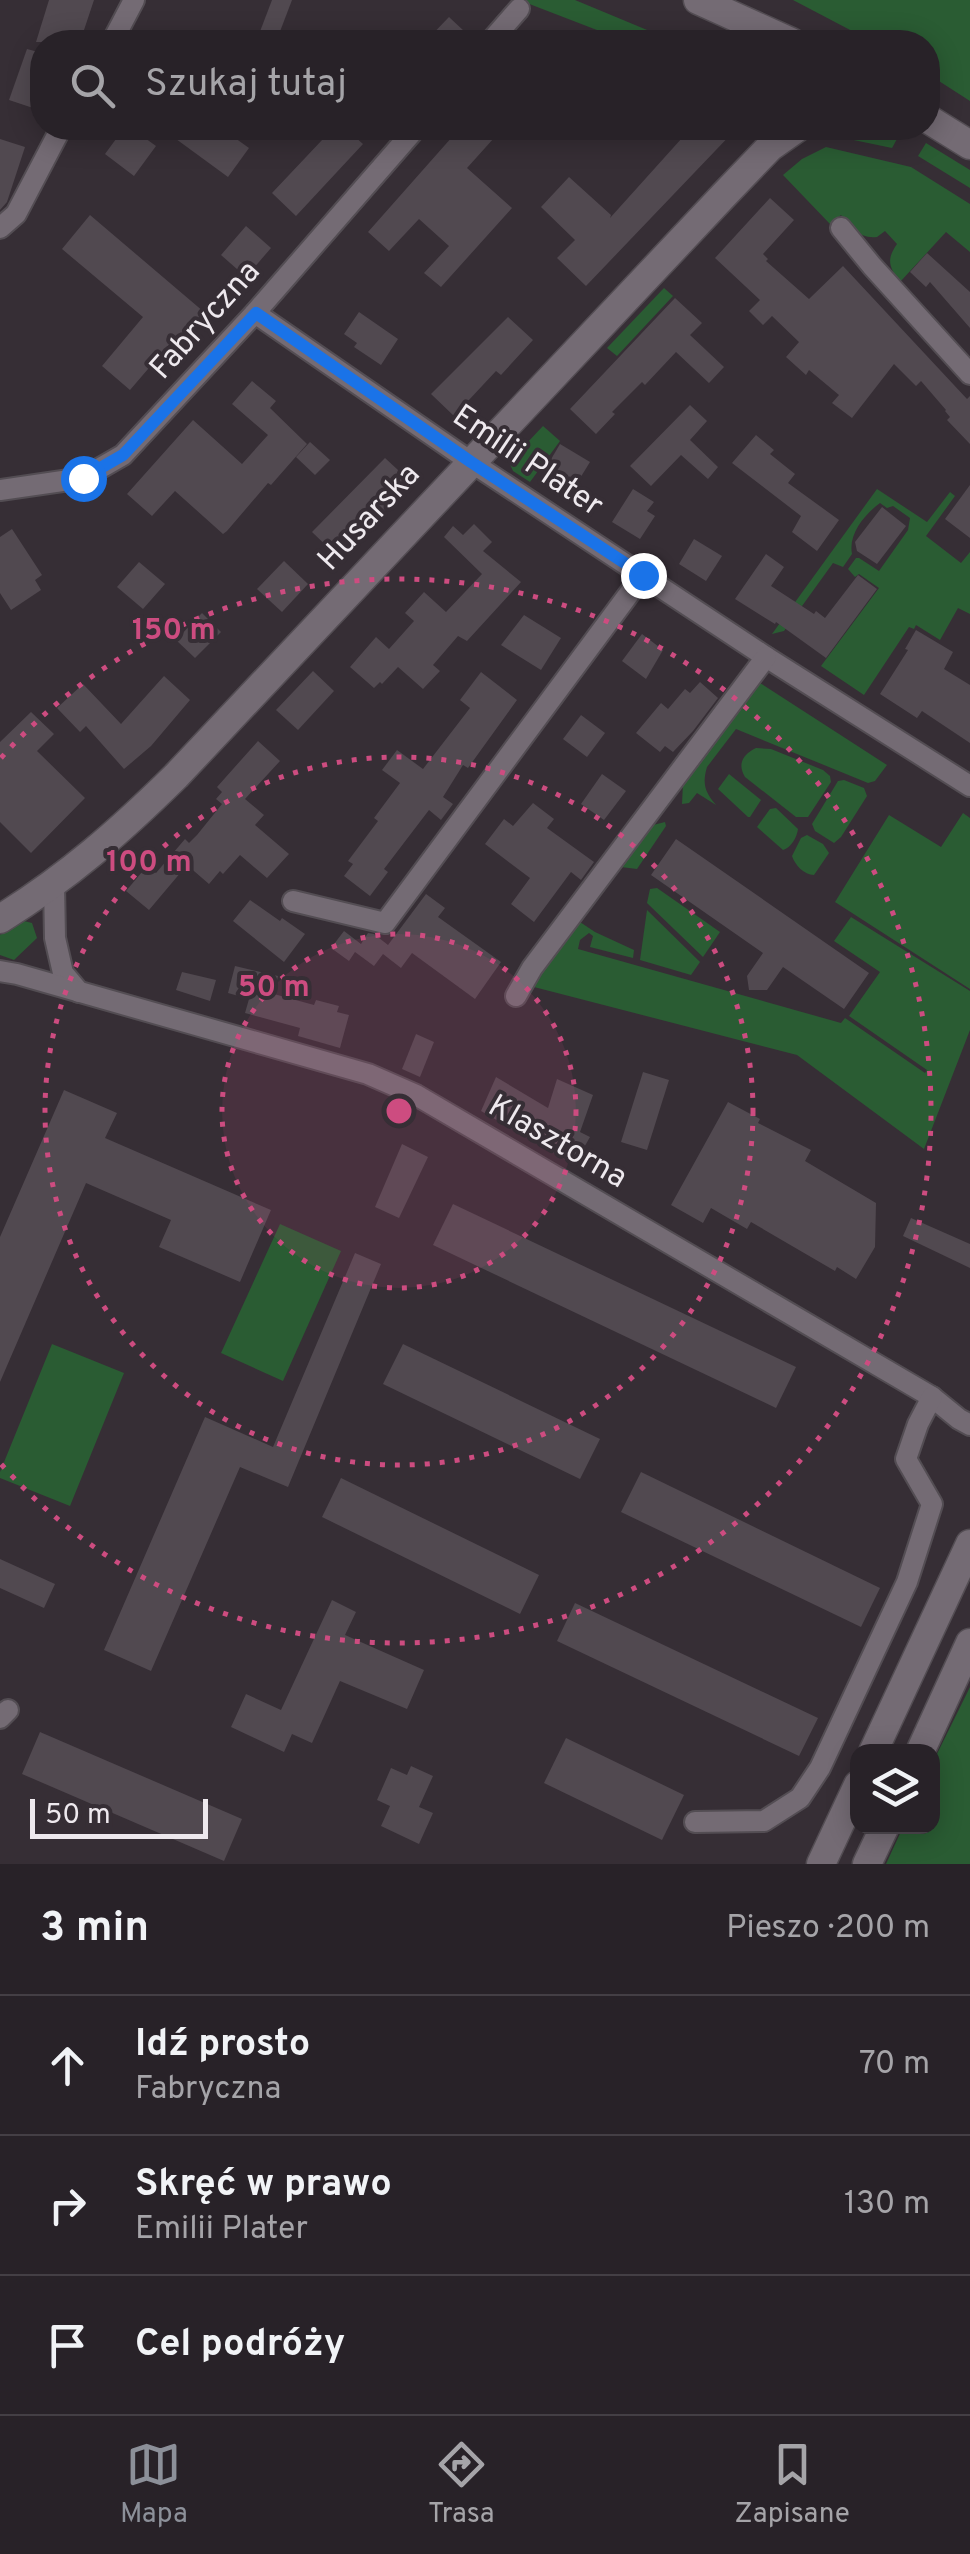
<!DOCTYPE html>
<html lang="pl">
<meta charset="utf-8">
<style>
body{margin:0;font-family:Overpass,sans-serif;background:#302a30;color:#f1f3f6}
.controls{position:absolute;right:30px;bottom:30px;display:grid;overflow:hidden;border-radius:20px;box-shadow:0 5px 25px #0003}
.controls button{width:90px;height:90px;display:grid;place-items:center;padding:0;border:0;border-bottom:2px solid #443f45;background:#282228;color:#f1f3f6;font:50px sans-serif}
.scale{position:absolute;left:30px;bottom:25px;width:178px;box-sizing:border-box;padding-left:10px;border:5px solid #eee9ee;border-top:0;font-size:28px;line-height:35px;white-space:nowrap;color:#eee9ee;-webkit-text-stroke:8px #362e35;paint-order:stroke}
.stop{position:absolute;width:30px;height:30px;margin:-22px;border:8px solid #1a73e8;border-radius:50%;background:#fff}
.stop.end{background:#1a73e8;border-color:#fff;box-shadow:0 2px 10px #0008}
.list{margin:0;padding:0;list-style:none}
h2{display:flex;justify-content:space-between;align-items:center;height:130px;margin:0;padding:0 40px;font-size:42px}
h2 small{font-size:32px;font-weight:400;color:#a5a4a8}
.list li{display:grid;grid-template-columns:65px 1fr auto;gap:30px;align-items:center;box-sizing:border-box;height:140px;padding:0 40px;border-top:2px solid #443f45}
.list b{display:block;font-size:38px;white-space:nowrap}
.list p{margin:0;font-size:32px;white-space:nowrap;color:#a5a4a8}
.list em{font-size:32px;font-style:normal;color:#a5a4a8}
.icon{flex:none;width:55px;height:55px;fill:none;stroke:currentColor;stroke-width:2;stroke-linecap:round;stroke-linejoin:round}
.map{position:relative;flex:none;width:970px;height:1864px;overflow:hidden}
.search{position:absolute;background:#282228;box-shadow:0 5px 25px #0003;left:30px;right:30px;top:30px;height:110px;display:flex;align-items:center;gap:25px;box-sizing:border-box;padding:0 35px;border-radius:40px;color:#a5a4a8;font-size:38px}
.sheet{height:550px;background:#282228}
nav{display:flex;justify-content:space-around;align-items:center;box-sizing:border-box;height:140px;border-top:2px solid #443f45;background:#282228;font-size:28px;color:#a5a4a8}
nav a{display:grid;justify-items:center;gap:5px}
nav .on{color:#8c9099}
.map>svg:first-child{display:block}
.green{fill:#2a5c33}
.building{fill:#514950}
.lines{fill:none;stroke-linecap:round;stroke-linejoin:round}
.street-casing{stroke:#534d53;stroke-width:24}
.secondary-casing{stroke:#534d53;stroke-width:31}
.street{stroke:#746b74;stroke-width:20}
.secondary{stroke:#746b74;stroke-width:28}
.route{stroke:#1a73e8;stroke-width:12}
.ring{fill:none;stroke:#cd4c80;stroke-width:5;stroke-dasharray:5 10}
.labels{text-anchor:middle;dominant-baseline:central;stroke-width:8;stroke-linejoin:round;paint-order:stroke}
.street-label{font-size:32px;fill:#eee9ee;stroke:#362e35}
.centre{fill:#cd4c80;stroke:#362e35;stroke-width:5}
.ring-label{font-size:30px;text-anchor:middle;font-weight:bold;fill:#cd4c80;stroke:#362e35;stroke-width:8;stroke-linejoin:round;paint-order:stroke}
</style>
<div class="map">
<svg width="970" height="1864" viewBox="0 0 970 1864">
<rect width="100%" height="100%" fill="#362e35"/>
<g class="green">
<path d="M519,0H575L676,42H628Z"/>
<path d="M793,0H970V101L928,74V42H873Z"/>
<path d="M848,128H895L902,130L892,148L844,138L837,131Z"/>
<path d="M926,143L970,170V188L918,156Z"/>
<path d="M826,147L911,167L970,204V252L946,232L900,282C889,267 886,260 897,244L885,231L877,237C859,239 851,227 841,215L830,224L783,175L802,159Z"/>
<path d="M664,288L673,296L617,356L607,348Z"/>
<path d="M543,426L560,441L530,482L513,471L509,462Z"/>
<path d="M877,489L927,522L950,492L955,496L926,536L961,563L970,552V614L958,608L940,640L916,625L914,629L909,627L864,695L821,666L879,588L859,574L855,577L848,569L856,558H859L879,571L908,530L910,518L893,506L887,508L880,503C865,514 848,534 852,554L843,567L833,563L784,631L772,634Z"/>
<path d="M757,681L887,765L875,781L868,783L736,729L707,767C702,784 705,792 716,805L697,793L689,803L682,804L683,783Z"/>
<path d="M756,748L771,749L823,770L830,776L831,782L808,817H796L745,777C737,764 743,754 756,748Z"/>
<path d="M729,774L761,800L750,817H748L718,789Z"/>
<path d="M844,780L864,788L867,796L841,837L834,843L815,831L812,824L838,781Z"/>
<path d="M776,808L798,829C797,837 791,848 783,850L757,827L770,809Z"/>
<path d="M963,813L970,818V989L835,902L889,815L941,847Z"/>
<path d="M665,822L666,826L637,869L621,867L653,825Z"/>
<path d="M807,835L823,844L829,853L814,875C804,875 795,865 792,856L801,838Z"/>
<path d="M657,888L720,932L703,957L647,903L650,889Z"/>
<path d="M647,910L700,962L691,975L640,960Z"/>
<path d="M851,917L970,991V1030L924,1149L797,1055L534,987L543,969L580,922L595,932L634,950L633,958L590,947L593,936L589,933L580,940L578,949L841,1023L845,1018L925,1073L927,1070L849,1016L880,972L834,941Z"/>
<path d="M24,921L32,923L37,938L14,960L0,955V935Z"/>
<path d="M280,1224L341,1251L283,1381L221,1353Z"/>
<path d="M52,1344L124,1373L70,1506L0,1478V1472Z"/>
<path d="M970,1687V1864H886L903,1827L932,1826L933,1762Z"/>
</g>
<g class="building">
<path d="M49,0H94L80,42H36Z"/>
<path d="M272,0H292L276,42H256Z"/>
<path d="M449,17L465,32L456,42H425Z"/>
<path d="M27,49L42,53V111L9,100Z"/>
<path d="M100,128H131L156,146L134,176L105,154L116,139Z"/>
<path d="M161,128H221L249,148L228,177Z"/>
<path d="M311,128H345L363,144L296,216L272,193L323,139Z"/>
<path d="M460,128H503L467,168L512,208L441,287L424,273L449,246L419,219L389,251L368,232Z"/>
<path d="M691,128H737L586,286L557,258L575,240L541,207L569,177L611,215L610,218Z"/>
<path d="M0,139L25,147L7,202L0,210Z"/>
<path d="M770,198L794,220L763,254L768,259L766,261L809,299L843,266L967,399L970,396V444L947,420L950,417L945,411L946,410L921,381L916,386L894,364L852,418L832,403L839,395L809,370L806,375L786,357L799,342L772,316L763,325L749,311L760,300L715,258Z"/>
<path d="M90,215L204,312L177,345L172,341L130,390L102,366L143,317L62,249Z"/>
<path d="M246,226L271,248L246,277L221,255Z"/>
<path d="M927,253L970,292V328L930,282L926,287L910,272Z"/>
<path d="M675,298L702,323L690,335L724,367L709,383L676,352L645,385L642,382L612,412L615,414L596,434L570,409Z"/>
<path d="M359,312L398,339L381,365L354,347L357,343L344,334Z"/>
<path d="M508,317L533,340L501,375L496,371L454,416L431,394Z"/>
<path d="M252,381L276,401L270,408L307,444L271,485L268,483L227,531L223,534L175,491L152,516L127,494L193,420L242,464L268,435L232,404Z"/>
<path d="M690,405L707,421L690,440L718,467L708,479L681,455L651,486L630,466Z"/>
<path d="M756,435L774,450L770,454L795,474L788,483L839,520L817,551L792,532L801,516L732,463Z"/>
<path d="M310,442L330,460L315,475L296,457Z"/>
<path d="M560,444L590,462L569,496L540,478Z"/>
<path d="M385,458L411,482L380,516L376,512L336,555L312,532Z"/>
<path d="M970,485V538L945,519Z"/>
<path d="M633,489L654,502L647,511L655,516L640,539L612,522Z"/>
<path d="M882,507L906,526L877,564L857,551L855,542Z"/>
<path d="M474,524L492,542L483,551L521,582L467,641L458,636L433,665L440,671L423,689L398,667L382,684L380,682L374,688L350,667L376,637L389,649L414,621L405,613L424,592L446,612L482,574L444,537L453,526L463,535Z"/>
<path d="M12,529L42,575L35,580L41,590L11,610L0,593V537Z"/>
<path d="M694,539L722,556L706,581L679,564Z"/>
<path d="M766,554L784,567L771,586L814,614L816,611L825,618L858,575L877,589L826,658L776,622L775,624L735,599Z"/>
<path d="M284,561L308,584L282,612L257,589Z"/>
<path d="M139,562L165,584L143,609L117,587Z"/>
<path d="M202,613L221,632L195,658L176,640Z"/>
<path d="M524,615L561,638L541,670L501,645Z"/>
<path d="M916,630L953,652L944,669L970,685V743L922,711L917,718L880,694L908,650L905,649Z"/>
<path d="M642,634L663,650L646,679L622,661Z"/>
<path d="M313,671L334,691L298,730L276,710Z"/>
<path d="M481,672L517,700L468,768L463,765L443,797L453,804L441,820L429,810L384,869L388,872L370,896L344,876L353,864L348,861L378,821L374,818L400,783L382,770L397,750L423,769L470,708L460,700Z"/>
<path d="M164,676L190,700L151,746L124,769L86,726L80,732L57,708L83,684L121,724Z"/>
<path d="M700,682L718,698L693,731L673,752L665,746L660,752L636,733L661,703L668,709L685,689L690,693Z"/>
<path d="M31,712L54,734L37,751L85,798L31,853L0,822V742Z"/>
<path d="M581,715L605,733L587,757L563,739Z"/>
<path d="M258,741L280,761L245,799L264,815L255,825L289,854L267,878L240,855L223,874L220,871L209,884L187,865L149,910L126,891L147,866L156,873L185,839L189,843L197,835L222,804L216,799L222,792L217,787Z"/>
<path d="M602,774L626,791L604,820L581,804Z"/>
<path d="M533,803L554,819L547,828L594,862L581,880L571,872L534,922L511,904L530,878L485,844L504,819L513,826Z"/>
<path d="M676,839L869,973L844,1009L783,967L767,990H749L747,976L763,953L651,875Z"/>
<path d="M426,894L445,908L438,917L501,962L475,999L412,953L401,968L383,954L374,966L355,952L349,961L331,948L344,931L361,944L368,933L374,934L388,945Z"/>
<path d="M250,900L280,921L282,918L305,934L284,962L233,921Z"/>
<path d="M235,966L278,976L274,994L314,1005L316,1000L339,1006L337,1012L349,1015L340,1048L298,1036L300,1028L245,1013L249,999L228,993Z"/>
<path d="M182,972L216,980L210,1001L176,990Z"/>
<path d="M416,1034L434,1042L420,1077L402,1069Z"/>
<path d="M643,1072L669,1080L647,1150L621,1142Z"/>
<path d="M496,1077L548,1108L557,1079L593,1095L580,1132L590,1137L574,1165L481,1111Z"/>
<path d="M64,1090L117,1113L105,1138L271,1210L240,1282L159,1247L171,1220L86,1183L0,1382V1237Z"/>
<path d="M728,1102L760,1119L758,1123L811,1150L805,1161L876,1203L875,1247L856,1279L837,1267L835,1271L751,1222L747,1229L711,1208L703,1223L671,1205Z"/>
<path d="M402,1144L428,1157L399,1218L375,1207Z"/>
<path d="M453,1204L796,1367L776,1408L433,1245Z"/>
<path d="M911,1218L970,1244V1268L903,1236Z"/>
<path d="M355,1253L381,1264L288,1487L240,1467L151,1671L104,1650L205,1417L273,1447Z"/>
<path d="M403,1344L600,1439L580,1479L383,1384Z"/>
<path d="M641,1472L880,1588L861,1627L621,1512Z"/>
<path d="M341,1478L539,1575L520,1614L322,1517Z"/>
<path d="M0,1559L55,1584L44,1608L0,1588Z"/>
<path d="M332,1600L356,1612L345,1635L424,1670L407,1709L340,1681L312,1743L292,1734L284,1752L231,1727L246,1694L281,1710Z"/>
<path d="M575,1603L818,1718L799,1756L557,1641Z"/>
<path d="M40,1732L242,1819L224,1861L22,1774Z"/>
<path d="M566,1738L684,1795L662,1840L544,1783Z"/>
<path d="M411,1766L433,1776L419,1807L433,1813L419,1844L381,1826L390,1806L377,1800L391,1768L407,1775Z"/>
</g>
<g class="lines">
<g class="street-casing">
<g id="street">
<path d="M112,42L134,0"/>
<path d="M490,42L519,9"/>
<path d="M0,228L16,214L61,128"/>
<path d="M841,228L872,266L970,374"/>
<path d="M255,313L471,462L766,657L970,786"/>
<path d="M0,490L83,478L123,455L255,313L416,128"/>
<path d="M54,884L55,938L63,973L79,992"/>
<path d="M293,901L385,923L643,575"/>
<path d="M0,971L17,974L368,1074L416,1095L932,1397L959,1419L970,1425"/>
<path d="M516,996L532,968L766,657"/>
<path d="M0,1718L8,1710"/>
<path d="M695,1822L764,1821L800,1798L820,1768L907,1582L932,1504L906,1459L918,1424L932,1397"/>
</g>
</g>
<g class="secondary-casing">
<g id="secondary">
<path d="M698,0L791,42"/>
<path d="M928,119L970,145"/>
<path d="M0,919C68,877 119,832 176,776L724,195L770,147L797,128"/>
<path d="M873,1752L970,1544"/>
<path d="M920,1752L970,1643"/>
<path d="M821,1864L858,1785"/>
<path d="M867,1864L885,1826"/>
</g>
</g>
<use href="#street" class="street"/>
<use href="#secondary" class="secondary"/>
</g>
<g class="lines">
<path class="route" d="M83,478L123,455L256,313L471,462L643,575"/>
</g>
<circle cx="399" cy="1111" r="177" fill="#cd4c80" fill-opacity=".12"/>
<g class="ring">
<circle cx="399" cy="1111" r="177"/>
<circle cx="399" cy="1111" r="354"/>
<path d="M1 758A532 532 0 1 1 1 1464"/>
</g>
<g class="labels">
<g class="street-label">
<text transform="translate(206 321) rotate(-48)">Fabryczna</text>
<text transform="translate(527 462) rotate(34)">Emilii Plater</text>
<text transform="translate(370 518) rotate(-47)">Husarska</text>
<text transform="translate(557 1143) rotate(30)">Klasztorna</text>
</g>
</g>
<circle cx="399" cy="1111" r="15" class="centre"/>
<g class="ring-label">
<text x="174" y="639">150 m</text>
<text x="149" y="871">100 m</text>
<text x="274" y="996">50 m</text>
</g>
</svg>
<div class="controls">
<button><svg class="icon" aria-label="layers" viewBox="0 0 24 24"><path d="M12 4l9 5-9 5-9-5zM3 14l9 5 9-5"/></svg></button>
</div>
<div class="scale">50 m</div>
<div class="stop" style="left:83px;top:478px"></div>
<div class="stop end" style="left:643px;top:575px"></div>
<div class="search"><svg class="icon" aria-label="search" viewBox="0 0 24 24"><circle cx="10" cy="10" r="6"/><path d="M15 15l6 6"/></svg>Szukaj tutaj</div>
</div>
<section class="sheet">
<h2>3 min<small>Pieszo · 200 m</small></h2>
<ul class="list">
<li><svg class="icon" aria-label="ahead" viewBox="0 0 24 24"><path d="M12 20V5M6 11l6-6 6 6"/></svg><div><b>Idź prosto</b><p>Fabryczna</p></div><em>70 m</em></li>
<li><svg class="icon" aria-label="right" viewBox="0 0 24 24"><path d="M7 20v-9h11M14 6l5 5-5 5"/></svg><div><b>Skręć w prawo</b><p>Emilii Plater</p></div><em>130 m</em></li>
<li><svg class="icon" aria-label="arrive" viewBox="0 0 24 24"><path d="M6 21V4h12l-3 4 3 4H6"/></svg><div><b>Cel podróży</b></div></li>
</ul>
</section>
<nav>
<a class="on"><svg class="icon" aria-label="map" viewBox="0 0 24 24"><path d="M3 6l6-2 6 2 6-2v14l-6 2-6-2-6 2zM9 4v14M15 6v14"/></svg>Mapa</a>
<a><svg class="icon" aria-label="directions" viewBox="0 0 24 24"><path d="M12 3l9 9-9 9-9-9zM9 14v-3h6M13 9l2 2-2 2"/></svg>Trasa</a>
<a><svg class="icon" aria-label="saved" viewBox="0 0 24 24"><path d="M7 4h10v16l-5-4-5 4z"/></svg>Zapisane</a>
</nav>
